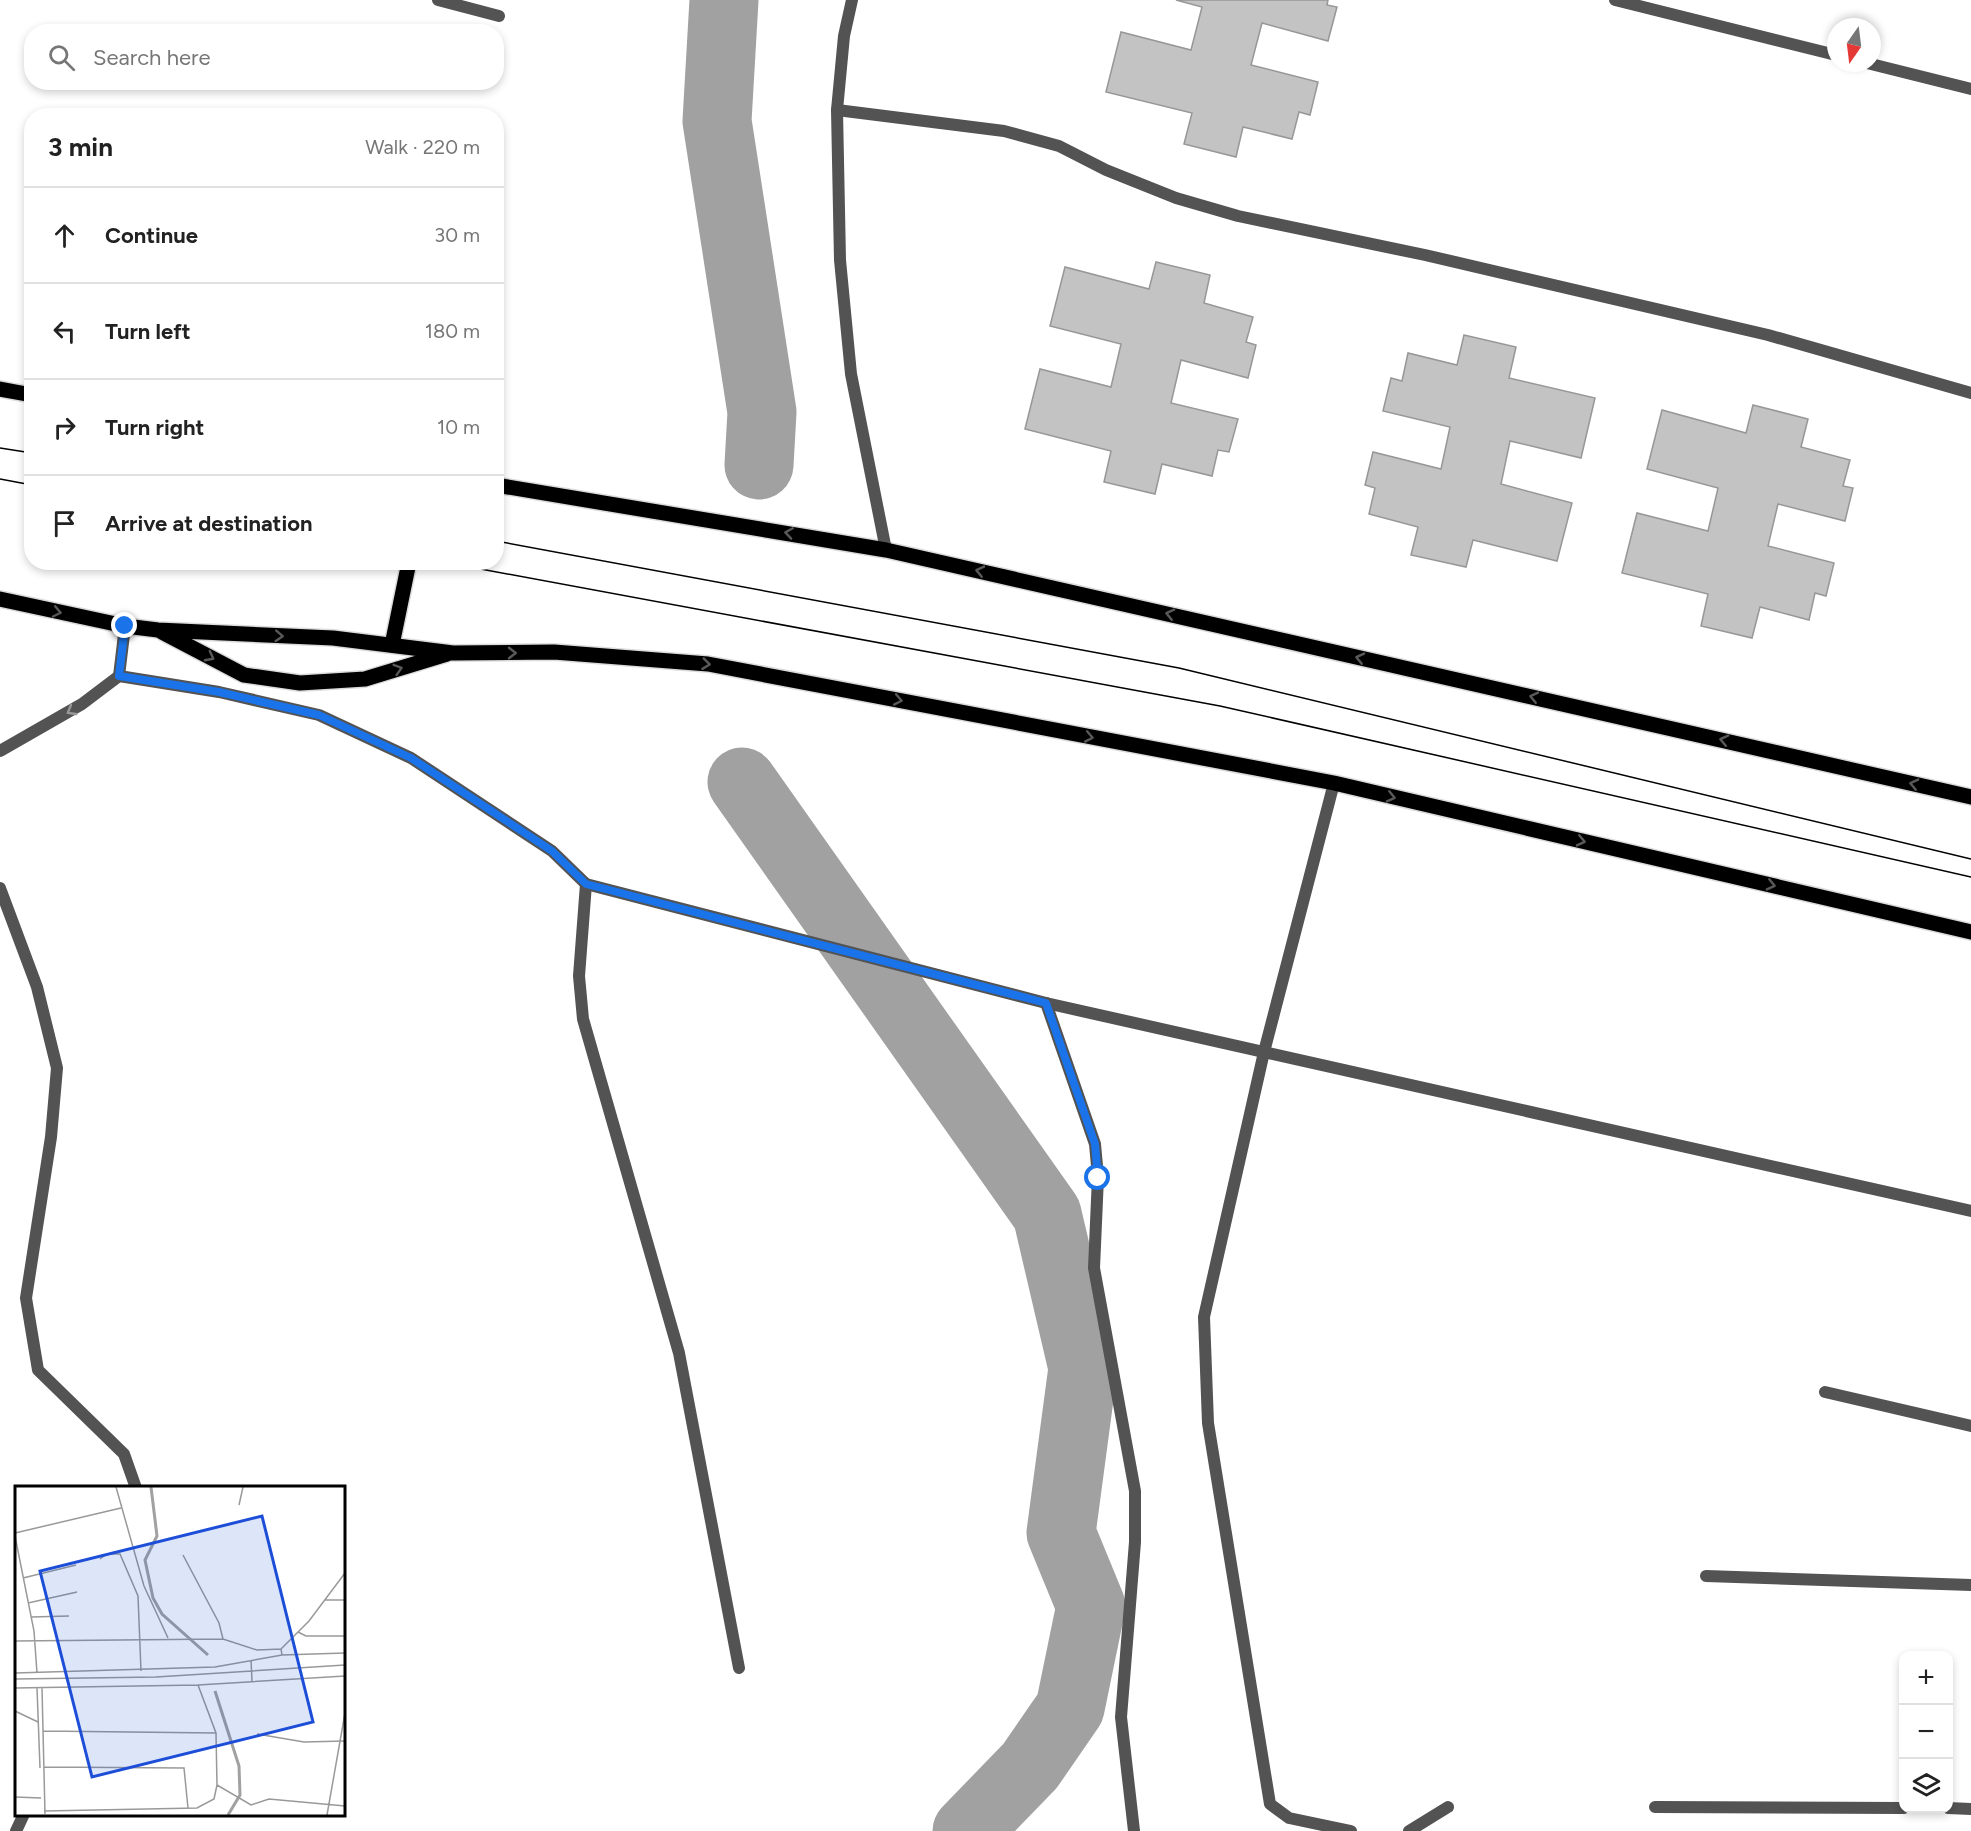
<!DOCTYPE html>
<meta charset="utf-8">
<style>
body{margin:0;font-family:Figtree,sans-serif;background:#f6f6f6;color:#222}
.controls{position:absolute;right:18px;bottom:18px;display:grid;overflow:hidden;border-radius:12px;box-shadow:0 3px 9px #0003}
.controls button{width:54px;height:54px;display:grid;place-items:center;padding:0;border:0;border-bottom:2px solid #e0e0e0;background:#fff;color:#222;font:30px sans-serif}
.compass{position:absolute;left:1827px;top:18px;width:54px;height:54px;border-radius:50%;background:#fff;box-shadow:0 3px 9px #0003;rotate:194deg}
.stop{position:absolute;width:18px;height:18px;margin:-14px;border:4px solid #1a73e8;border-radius:50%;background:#fff}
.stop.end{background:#1a73e8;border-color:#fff;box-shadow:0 2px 6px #0008}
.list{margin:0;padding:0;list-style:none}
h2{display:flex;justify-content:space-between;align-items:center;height:78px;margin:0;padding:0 24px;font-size:26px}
h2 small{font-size:20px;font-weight:400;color:#767676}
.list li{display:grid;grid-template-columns:39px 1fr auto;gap:18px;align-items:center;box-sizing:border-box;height:96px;padding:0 24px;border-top:2px solid #e0e0e0}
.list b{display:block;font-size:22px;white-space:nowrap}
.list em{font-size:20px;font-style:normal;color:#767676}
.icon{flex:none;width:33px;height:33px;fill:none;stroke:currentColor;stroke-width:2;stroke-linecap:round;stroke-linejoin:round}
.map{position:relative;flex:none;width:1971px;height:1831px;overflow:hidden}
.search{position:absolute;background:#fff;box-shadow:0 3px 9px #0003;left:24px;top:24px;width:480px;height:66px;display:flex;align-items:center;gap:15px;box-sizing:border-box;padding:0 21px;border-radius:24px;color:#767676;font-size:22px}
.panel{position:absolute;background:#fff;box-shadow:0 3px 9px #0003;left:24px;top:108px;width:480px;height:462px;border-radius:24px}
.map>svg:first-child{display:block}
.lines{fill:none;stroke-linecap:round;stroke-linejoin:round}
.river{stroke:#a1a1a1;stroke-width:69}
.building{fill:#c3c3c3;stroke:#979797;stroke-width:1.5}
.primary-casing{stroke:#dbdbdb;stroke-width:18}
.service{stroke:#535353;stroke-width:12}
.minor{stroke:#535353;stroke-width:12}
.primary{stroke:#000;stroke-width:15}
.tram{stroke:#000;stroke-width:1.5}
.oneway{stroke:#595959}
.oneway2{stroke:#989898}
.route{stroke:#1a73e8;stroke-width:8}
.inset-river{fill:none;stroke:#a1a1a1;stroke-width:3}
.inset-road{fill:none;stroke:#999;stroke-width:1.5}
.view{fill:#1d4ed8;fill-opacity:0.15;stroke:#1d4ed8;stroke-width:3}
.inset-edge{fill:none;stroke:#000;stroke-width:3}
</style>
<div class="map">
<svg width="1971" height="1831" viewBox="0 0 1971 1831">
<rect width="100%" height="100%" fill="#fff"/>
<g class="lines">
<g class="river">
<path d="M724,0L717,121L762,412L759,465"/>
<path d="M742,782L1047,1214L1083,1368L1061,1533L1091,1606L1070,1708L1030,1766L967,1831"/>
</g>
</g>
<g class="building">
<path d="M1176,0H1328L1327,5L1337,7L1328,41L1262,23L1251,65L1318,82L1310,115L1299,112L1292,139L1243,127L1236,157L1184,144L1192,113L1106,92L1121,32L1191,50L1202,7Z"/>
<path d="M1156,262L1210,275L1204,303L1253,317L1246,342L1256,345L1248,378L1181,360L1171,403L1238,419L1229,452L1218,450L1212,476L1162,464L1155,494L1104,482L1111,451L1025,429L1040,369L1111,387L1121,344L1050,326L1065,267L1149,289Z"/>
<path d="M1464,335L1516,347L1509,378L1595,398L1581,458L1510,441L1501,484L1572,503L1557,561L1473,540L1466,567L1411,555L1418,527L1369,514L1375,488L1365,485L1373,452L1441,469L1450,427L1383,411L1391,378L1402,381L1408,353L1457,365Z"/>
<path d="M1753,405L1808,419L1801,447L1850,460L1843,486L1853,488L1845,521L1778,504L1768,546L1834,563L1826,596L1815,593L1809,620L1760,607L1752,638L1701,626L1708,594L1622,573L1637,513L1708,531L1718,488L1647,469L1662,410L1746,433Z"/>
</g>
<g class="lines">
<g class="primary-casing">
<g id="primary">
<path d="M0,389L32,395"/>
<path d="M496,485L886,550L1971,797"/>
<path d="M0,599L125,626L158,630L333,638L453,653L554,652L708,664L1334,783L1971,932"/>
<path d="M162,632L244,675L300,683L365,679L447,654"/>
<path d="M392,645L409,562"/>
</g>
</g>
<g class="service">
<path d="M0,888L37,987L57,1068L51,1137L26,1298L38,1370L124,1454L136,1488"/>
<path d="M16,1831L24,1814"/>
</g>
<g class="minor">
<path d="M438,0L499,16"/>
<path d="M852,0L844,36L837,110L840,260L851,374L886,550"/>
<path d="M1615,0L1836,55"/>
<path d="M1867,63L1971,89"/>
<path d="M837,110L1004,131L1059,146L1106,170L1176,198L1238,216L1425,255L1768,335L1971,393"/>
<path d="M125,626L119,676L219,692L319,715L411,758L552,851L586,884L1046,1003L1971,1211"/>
<path d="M0,751L82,704L119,676"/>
<path d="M1334,783L1264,1052L1204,1317L1208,1423L1270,1804L1289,1818L1351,1831"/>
<path d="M586,884L579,976L583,1019L679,1353L739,1668"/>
<path d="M1046,1003L1095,1144L1098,1177L1094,1268L1135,1491V1542L1121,1717L1134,1831"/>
<path d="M1825,1392L1971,1426"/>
<path d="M1706,1576L1971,1585"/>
<path d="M1655,1807L1904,1808"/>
<path d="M1948,1808L1971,1809"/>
<path d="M1409,1831L1448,1807"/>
</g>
<use href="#primary" class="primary"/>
<g class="tram">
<path d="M0,448L32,453"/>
<path d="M0,479L32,485"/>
<path d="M496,541L1179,668L1971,859"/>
<path d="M443,562L1220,706L1971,877"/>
</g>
</g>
<defs><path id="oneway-chevron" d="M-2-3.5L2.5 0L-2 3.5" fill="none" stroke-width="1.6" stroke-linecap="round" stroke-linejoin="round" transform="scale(1.5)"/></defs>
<g class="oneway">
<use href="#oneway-chevron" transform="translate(789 533) rotate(-171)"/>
<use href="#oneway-chevron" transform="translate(980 571) rotate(-167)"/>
<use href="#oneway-chevron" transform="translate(57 612) rotate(12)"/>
<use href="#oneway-chevron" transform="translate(1170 614) rotate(-167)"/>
<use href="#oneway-chevron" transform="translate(279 636) rotate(3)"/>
<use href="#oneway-chevron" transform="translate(512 653)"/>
<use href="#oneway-chevron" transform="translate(210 657) rotate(28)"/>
<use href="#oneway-chevron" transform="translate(1360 658) rotate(-167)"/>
<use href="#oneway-chevron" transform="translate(706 664) rotate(7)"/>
<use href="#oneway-chevron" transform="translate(398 669) rotate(-17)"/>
<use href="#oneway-chevron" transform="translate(1534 697) rotate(-167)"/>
<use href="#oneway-chevron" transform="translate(898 700) rotate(11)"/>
<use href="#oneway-chevron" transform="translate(1089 737) rotate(11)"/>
<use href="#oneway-chevron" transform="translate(1724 740) rotate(-167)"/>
<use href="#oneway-chevron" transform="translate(1914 784) rotate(-167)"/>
<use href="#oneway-chevron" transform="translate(1391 797) rotate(13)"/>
<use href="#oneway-chevron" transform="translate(1581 841) rotate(13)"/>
<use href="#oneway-chevron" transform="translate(1771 885) rotate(13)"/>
</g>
<use class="oneway2" href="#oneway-chevron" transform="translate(71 711) rotate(150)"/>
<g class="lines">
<path class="route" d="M125,626L119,676L219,692L319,715L411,758L552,851L586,884L1046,1003L1095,1144L1098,1178"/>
</g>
<g transform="translate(15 1486)">
<rect width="330" height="330" fill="#fff"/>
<path class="inset-river" d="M136,1L142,50L130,74L138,112L147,128L193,169M200,205L224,280L225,309L213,329"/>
<path class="inset-road" d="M101,1L129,100L153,152M224,19L228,1M0,47L106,22M0,50L19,145L22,187M168,69L204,137L208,153M85,73L92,68H105L123,110L126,185M8,92L61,79M310,114H330M13,117L62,106M16,131L54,130M283,146L291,150H330M0,155L208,153L242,164L266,163L267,169M266,163L294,135L330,87M236,174L237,195M0,187L200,181L267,169L330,167M0,193L141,191L330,179M183,199L201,247L202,299L236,319L254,313L330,320M0,202L183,199L330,190M22,202L25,282M27,202L30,328M0,225L23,236M28,245L201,247M242,248L289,256L330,255M29,281L169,282L173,322M0,311L26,312M29,325L182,322L199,313L202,299M312,329L330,227"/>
<path class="view" d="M247,30L298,236L77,291L25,85Z"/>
<rect width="330" height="330" class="inset-edge"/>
</g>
</svg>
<div class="controls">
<button>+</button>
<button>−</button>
<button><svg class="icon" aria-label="layers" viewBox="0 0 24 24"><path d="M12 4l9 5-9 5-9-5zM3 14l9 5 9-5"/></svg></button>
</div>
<svg class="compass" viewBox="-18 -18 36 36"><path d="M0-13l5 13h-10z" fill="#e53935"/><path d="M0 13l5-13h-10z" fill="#767676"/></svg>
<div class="stop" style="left:1098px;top:1178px"></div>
<div class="stop end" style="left:125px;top:626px"></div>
<div class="search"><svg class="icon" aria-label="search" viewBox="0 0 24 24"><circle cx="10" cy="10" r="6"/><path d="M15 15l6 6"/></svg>Search here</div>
<section class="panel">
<h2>3 min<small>Walk · 220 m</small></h2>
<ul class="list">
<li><svg class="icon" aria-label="ahead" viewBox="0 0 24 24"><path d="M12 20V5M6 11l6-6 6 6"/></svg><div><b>Continue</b></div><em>30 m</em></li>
<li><svg class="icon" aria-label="left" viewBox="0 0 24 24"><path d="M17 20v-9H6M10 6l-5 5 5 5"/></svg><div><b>Turn left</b></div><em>180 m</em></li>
<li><svg class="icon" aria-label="right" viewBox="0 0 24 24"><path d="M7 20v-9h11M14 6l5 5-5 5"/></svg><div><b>Turn right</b></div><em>10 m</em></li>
<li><svg class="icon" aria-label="arrive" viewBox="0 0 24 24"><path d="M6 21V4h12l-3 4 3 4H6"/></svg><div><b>Arrive at destination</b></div></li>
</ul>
</section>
</div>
